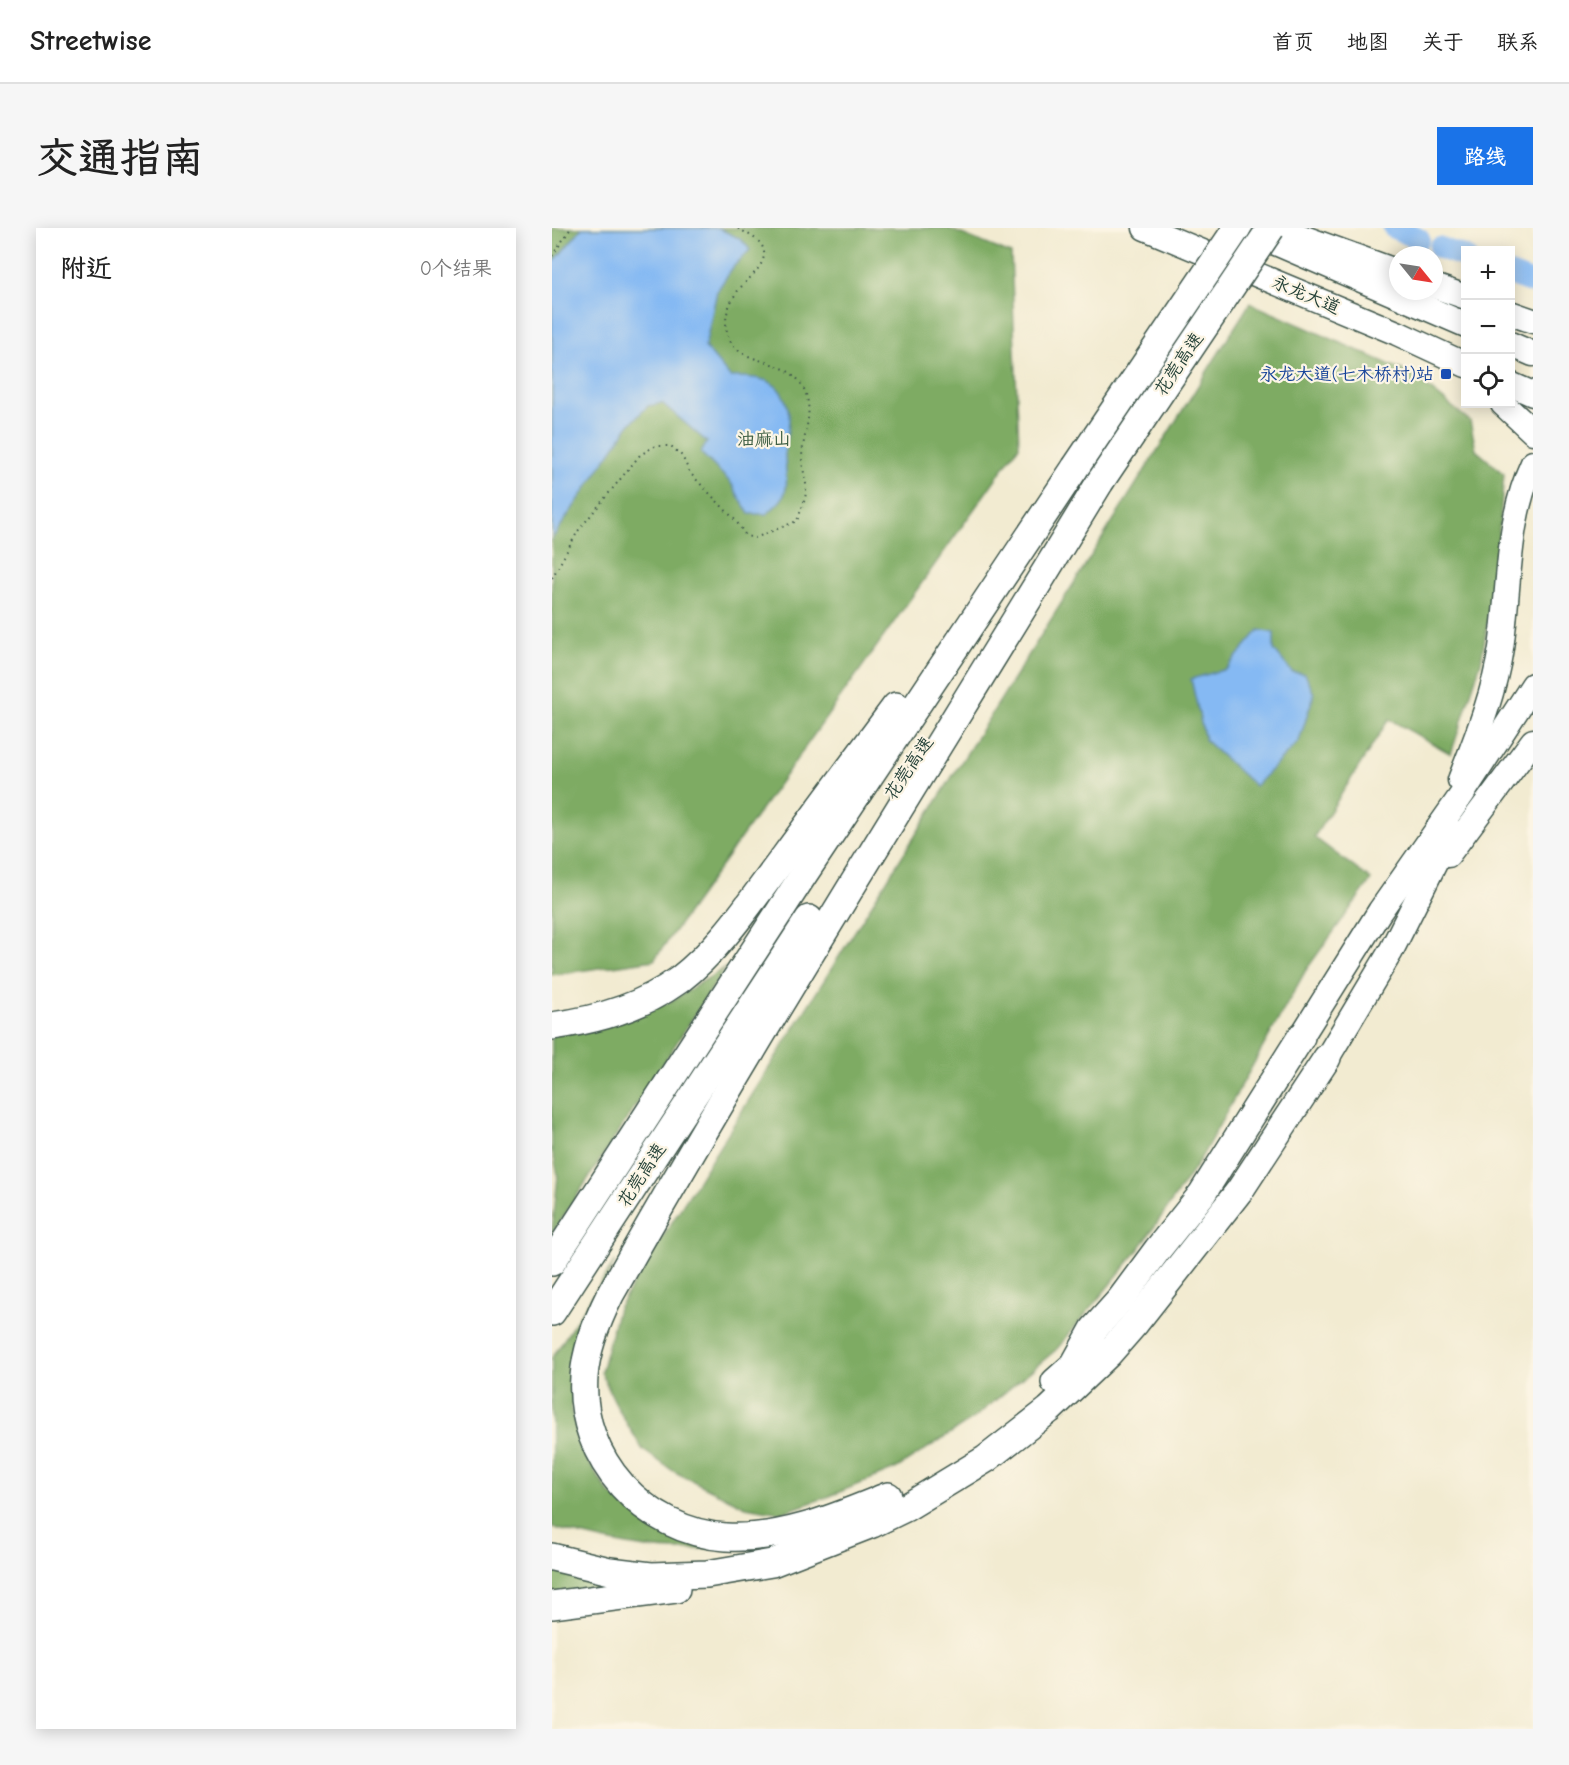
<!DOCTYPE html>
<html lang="zh">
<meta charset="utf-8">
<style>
body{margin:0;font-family:"Comic Neue","LXGW WenKai TC",sans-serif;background:#f6f6f6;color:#222}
.controls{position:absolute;right:18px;top:18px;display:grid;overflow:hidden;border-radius:0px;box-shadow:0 3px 15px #0003}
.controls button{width:54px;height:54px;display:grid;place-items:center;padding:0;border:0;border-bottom:2px solid #e0e0e0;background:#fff;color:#222;font:30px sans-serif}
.compass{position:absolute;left:837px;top:18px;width:54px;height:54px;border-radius:50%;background:#fff;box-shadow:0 3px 15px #0003;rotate:120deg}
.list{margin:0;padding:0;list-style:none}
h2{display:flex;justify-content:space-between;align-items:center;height:78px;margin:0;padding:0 24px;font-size:26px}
h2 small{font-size:20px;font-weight:400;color:#767676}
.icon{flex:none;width:33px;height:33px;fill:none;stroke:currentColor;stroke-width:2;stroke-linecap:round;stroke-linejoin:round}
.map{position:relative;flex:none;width:981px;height:1501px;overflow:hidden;border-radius:0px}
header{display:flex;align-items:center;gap:36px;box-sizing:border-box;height:84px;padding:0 30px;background:#fff;border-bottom:2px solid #e0e0e0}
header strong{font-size:28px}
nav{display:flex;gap:33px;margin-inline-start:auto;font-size:21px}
.intro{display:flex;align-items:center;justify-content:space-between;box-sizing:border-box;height:144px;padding:0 36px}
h1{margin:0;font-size:42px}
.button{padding:15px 27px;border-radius:0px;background:#1a73e8;color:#fff;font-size:21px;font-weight:700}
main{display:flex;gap:36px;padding:0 36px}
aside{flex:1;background:#fff;border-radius:0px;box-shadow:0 3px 15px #0003}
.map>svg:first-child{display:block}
.forest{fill:#7eab64;stroke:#4e744c;stroke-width:1.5}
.water{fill:#85b9f3;stroke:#527b94;stroke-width:1.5}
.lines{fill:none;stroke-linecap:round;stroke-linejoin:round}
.river{stroke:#85b9f3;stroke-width:22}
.primary-casing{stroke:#3f574c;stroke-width:27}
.motorway-casing{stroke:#3f574c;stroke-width:30}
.path{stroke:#3f574c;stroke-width:2;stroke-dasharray:1.5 4.5;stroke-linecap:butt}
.primary{stroke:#fff;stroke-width:24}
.motorway{stroke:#fff;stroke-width:27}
.motorway-bridge-casing{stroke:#3f574c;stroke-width:30;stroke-linecap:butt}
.motorway-bridge{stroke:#fff;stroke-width:27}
.transit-dot{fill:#1a4fb4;stroke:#fcf5e5;stroke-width:2}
.labels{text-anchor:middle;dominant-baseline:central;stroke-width:4.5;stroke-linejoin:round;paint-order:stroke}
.street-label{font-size:18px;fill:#1f3d34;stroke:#fcf5e5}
.transit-label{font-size:18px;fill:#164399;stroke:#fcf5e5;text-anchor:end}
.park-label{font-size:18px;fill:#3e5f44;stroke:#fcf5e5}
</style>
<header>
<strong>Streetwise</strong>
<nav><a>首页</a><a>地图</a><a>关于</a><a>联系</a></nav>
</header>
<div class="intro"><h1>交通指南</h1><a class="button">路线</a></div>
<main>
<aside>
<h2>附近<small>0个结果</small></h2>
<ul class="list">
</ul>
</aside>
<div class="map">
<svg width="981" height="1501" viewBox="0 0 981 1501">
<rect width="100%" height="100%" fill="#fcf5e5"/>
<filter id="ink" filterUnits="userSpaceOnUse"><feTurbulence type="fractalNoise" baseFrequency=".0167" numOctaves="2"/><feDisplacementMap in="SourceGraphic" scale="12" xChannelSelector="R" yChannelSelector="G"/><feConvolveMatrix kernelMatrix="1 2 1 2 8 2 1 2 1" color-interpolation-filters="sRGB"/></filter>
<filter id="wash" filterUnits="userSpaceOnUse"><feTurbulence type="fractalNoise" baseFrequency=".008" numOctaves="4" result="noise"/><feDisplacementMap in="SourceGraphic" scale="24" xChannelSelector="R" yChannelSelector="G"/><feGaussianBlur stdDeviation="1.35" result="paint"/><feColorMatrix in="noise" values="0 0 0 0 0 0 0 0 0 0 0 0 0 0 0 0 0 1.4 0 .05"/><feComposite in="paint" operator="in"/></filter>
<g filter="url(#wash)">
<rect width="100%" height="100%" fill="#f2ebd1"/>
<g class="forest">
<path d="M0,0H395L459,26L467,218L102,732L0,747Z"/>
<path d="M698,75L859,146L918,193L924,222L952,246L943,349L929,434L899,526L837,491L762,609L819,652L754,742L646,935L587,1021L505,1121L422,1190L345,1240L278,1268L229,1285L194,1279L123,1244L91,1222L66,1181L49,1144L66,1080Z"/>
<path d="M174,739L0,1006L6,947L0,922V806L116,775Z"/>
<path d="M63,1033L25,1119L19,1182L29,1223L57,1265L92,1290L174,1319C157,1320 140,1322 123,1322C81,1321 40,1311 0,1299V1130Z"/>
<path d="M0,1342L87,1354L0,1368Z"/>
</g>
<g class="water">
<path d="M30,0H167C181,9 188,7 198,22L181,39L165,63L153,119L178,149C209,148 231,150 237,186C238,198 234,211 233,223C232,236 238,258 231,269C228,275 220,281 215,286H197L179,255L149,225L155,214L110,175L96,178L77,197L0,311V36Z"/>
<path d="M707,402L722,405V422L740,444L753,446L762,466L747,513L703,558L653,512L639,451L674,441Z"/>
</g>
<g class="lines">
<g class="river">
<path d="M842,0L867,11"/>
<path d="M888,20L914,29"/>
<path d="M958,46L981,55"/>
</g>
</g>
</g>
<g filter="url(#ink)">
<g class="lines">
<g class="primary-casing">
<g id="primary">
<path d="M593,0L845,105L914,137"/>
<path d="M689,0L914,97"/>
<path d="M736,4L846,44"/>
<path d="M882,58L914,69"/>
<path d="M958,85L981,93"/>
<path d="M958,116L981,126"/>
<path d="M958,156L981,166"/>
<path d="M951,176L981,204"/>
<path d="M908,552C925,508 942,466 949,420C958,358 954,293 981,235"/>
<path d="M896,627L981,513"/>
<path d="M749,809L828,683L911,565L981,457"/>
<path d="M775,830L839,723L899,603"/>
</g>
</g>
<g class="motorway-casing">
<g id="motorway">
<path d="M0,798C45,792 90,779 127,752C170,719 201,670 233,628C270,577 307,528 344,478"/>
<path d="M0,1034L252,646L523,240"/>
<path d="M0,1084L257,691"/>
<path d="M503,1154L522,1137L542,1101L569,1071L606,1021L650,966L749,809"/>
<path d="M336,1268C284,1289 232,1312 174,1309C93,1304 26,1231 32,1149C34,1120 45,1093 58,1067C213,791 384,524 548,254"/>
<path d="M0,1329L58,1343L99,1348L155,1346L220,1335L320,1296L355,1279L434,1231L497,1182L556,1126L584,1094L688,962L775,830"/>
<path d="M0,1377L124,1361"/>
</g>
</g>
<g class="path">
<path d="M0,28L19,0"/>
<path d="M0,350L26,303L88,227L103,218H119L130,228L138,245L184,293L194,308L203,310L245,293C248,284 254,272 254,262C255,252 250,241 250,231C250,206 264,185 251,159C232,123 174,143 174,94C174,84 179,72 185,64C193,52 223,33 208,15C203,9 192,4 185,0"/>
</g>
<use href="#primary" class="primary"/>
<use href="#motorway" class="motorway"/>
<g class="motorway-bridge-casing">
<g id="motorway-bridge">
<path d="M523,240L685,0"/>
<path d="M548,254L719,0"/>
</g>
</g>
<use href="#motorway-bridge" class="motorway-bridge"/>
</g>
</g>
<rect class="transit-dot" x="888" y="140" width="12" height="12" rx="3"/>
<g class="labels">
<g class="street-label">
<text transform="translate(754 67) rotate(23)">永龙大道</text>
<text transform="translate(627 136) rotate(-56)">花莞高速</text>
<text transform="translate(357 540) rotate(-56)">花莞高速</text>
<text transform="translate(90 947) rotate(-57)">花莞高速</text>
</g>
<g class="transit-label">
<text x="882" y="146">永龙大道(七木桥村)站</text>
</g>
<g class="park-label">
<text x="212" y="211">油麻山</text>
</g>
</g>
</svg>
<div class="controls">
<button>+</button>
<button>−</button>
<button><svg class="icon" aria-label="locate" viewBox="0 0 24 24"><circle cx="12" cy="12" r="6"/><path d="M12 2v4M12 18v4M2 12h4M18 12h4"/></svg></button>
</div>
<svg class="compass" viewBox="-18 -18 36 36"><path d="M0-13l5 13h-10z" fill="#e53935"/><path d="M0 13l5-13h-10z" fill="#767676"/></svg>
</div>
</main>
